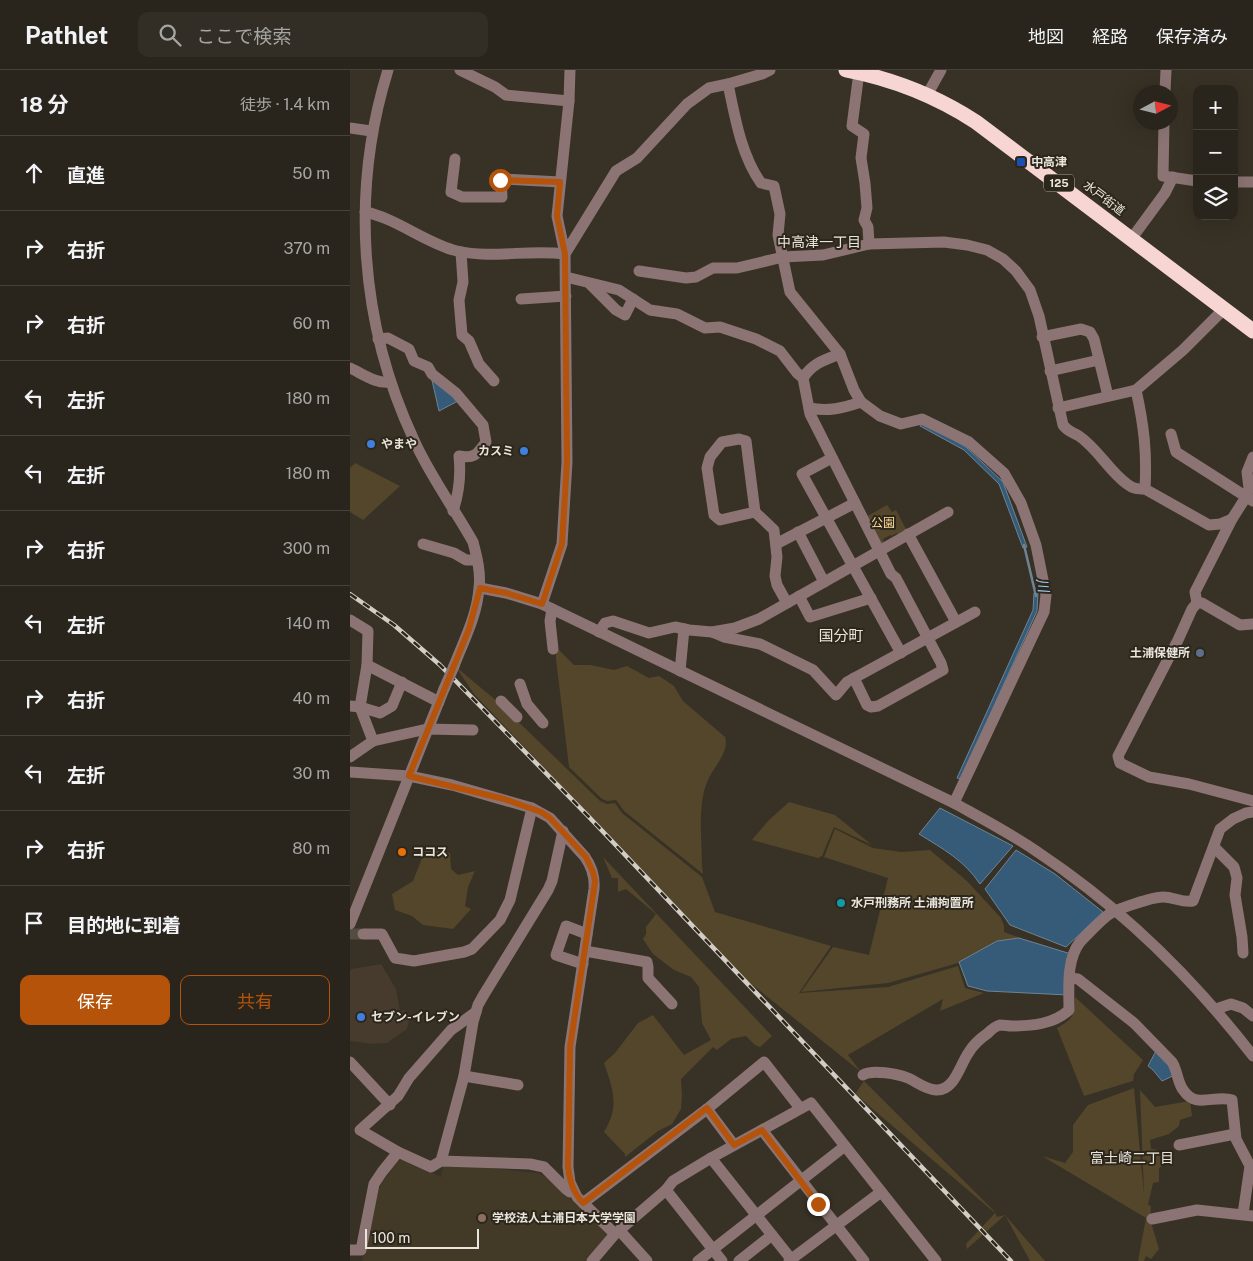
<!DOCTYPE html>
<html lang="ja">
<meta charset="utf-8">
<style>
body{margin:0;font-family:"Public Sans","Noto Sans JP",sans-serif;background:#322d25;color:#f1f3f6}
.controls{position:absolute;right:15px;top:15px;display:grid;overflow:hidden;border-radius:10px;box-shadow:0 5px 20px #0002}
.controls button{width:45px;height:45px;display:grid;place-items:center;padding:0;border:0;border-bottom:1px solid #46423b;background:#2a251c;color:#f1f3f6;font:25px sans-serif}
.compass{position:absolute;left:783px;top:15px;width:45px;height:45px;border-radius:50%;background:#2a251c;box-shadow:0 5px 20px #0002;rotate:83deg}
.scale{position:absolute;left:15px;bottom:12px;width:114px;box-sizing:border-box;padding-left:5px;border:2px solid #e9e5dd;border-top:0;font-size:14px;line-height:18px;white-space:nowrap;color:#e9e5dd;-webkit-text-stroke:4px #2d271b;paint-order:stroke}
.stop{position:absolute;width:15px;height:15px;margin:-11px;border:4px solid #b45309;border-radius:50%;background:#fff}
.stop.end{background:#b45309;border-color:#fff;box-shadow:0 1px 5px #0008}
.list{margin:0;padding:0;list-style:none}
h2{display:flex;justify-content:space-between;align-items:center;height:65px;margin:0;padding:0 20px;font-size:21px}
h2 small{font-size:16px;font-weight:400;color:#a5a5a3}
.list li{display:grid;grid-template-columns:32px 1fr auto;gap:15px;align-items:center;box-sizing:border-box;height:75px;padding:0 20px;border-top:1px solid #46423b}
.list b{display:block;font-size:19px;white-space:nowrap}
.list em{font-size:16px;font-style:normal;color:#a5a5a3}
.actions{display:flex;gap:10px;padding:15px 20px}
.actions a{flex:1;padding:11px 0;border:1px solid #b45309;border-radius:10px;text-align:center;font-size:18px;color:#b45309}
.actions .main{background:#b45309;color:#fff}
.icon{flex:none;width:28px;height:28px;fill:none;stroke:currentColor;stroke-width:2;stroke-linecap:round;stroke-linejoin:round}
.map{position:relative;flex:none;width:903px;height:1191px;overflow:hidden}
header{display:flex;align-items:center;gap:30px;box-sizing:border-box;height:70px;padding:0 25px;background:#2a251c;border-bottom:1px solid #46423b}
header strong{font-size:24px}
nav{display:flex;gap:28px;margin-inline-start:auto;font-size:18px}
.search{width:350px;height:45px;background:#322d25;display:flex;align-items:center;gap:12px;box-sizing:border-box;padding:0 18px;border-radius:10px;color:#a5a5a3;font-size:19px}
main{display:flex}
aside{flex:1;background:#2a251c}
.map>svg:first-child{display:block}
.commercial{fill:#463b2c}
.built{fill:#423926}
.green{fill:#53462a}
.water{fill:#365b78;stroke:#6c8496}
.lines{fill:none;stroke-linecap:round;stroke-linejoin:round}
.stream{stroke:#6c8496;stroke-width:2.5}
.minor-tunnel{stroke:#534c41;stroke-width:11;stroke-dasharray:11 5.5;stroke-linecap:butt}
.minor{stroke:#8b7473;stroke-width:11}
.highway{stroke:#f7d5d3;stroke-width:15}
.rail-casing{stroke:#d2cdc5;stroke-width:4.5}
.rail{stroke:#2d271b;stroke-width:2.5;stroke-dasharray:8;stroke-linecap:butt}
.minor-bridge{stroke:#8b7473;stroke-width:11}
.route{stroke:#b45309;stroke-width:6}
.transit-dot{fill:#1a4fb4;stroke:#2d271b;stroke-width:2}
.shop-dot{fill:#3f7fe0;stroke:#2d271b;stroke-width:2}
.service-dot{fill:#5c6f8a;stroke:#2d271b;stroke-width:2}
.food-dot{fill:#e8710a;stroke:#2d271b;stroke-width:2}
.culture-dot{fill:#0f9aa8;stroke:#2d271b;stroke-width:2}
.education-dot{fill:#8d6e63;stroke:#2d271b;stroke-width:2}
.labels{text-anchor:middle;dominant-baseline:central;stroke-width:4;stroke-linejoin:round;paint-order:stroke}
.shield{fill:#2d271b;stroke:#b1aca3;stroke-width:1}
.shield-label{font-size:11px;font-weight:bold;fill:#e9e5dd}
.poi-label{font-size:12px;font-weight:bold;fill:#e9e5dd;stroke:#2d271b;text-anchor:start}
.street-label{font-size:12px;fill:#e9e5dd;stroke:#2d271b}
.park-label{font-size:12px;fill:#ffde99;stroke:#2d271b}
.neighbourhood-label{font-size:14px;fill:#e9e5dd;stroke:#2d271b}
.water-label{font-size:14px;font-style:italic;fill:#9ecdf6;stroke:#2d271b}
.quarter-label{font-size:15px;fill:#e9e5dd;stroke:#2d271b}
</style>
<header>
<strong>Pathlet</strong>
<div class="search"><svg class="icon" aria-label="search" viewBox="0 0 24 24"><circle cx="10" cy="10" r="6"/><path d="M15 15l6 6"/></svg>ここで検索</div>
<nav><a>地図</a><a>経路</a><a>保存済み</a></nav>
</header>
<main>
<aside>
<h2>18 分<small>徒歩 · 1.4 km</small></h2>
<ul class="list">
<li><svg class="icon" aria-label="ahead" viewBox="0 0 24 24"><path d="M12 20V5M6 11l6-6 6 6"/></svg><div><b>直進</b></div><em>50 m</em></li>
<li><svg class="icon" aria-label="right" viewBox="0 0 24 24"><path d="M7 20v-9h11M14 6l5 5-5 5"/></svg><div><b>右折</b></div><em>370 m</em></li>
<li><svg class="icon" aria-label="right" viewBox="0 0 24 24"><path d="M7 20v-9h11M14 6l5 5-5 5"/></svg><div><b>右折</b></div><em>60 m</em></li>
<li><svg class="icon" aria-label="left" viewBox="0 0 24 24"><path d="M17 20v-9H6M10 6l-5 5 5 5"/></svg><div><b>左折</b></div><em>180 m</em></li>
<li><svg class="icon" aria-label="left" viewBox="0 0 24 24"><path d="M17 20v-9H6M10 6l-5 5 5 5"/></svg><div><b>左折</b></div><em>180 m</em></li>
<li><svg class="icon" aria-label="right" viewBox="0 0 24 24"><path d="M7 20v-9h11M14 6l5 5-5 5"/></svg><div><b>右折</b></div><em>300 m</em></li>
<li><svg class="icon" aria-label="left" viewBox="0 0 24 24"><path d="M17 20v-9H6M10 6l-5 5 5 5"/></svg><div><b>左折</b></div><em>140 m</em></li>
<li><svg class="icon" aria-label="right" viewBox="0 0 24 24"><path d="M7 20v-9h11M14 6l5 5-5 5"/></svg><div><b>右折</b></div><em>40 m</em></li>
<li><svg class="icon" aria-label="left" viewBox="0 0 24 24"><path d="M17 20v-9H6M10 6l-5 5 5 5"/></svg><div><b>左折</b></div><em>30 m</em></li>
<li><svg class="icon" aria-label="right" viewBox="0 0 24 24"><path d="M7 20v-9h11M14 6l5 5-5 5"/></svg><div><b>右折</b></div><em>80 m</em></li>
<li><svg class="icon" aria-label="arrive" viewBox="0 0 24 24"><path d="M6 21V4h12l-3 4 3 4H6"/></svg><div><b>目的地に到着</b></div></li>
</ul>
<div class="actions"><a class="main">保存</a><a>共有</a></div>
</aside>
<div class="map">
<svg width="903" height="1191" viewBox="0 0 903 1191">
<rect width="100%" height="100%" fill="#383125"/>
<path class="commercial" d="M31,894L46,919L50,941L55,940L60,947L57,959L37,973L23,974L0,971V902L1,899Z"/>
<path class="built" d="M55,1089L91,1107L93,1097L101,1094L188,1103L198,1108L257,1163L258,1165L236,1191H12L25,1128L31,1114L48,1091Z"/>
<g class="green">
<path d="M5,393L50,416L13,450L0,442V398Z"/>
<path d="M537,435L542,442L546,440L558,463L549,467L547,463L541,466L540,465L533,469L535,475L531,477L514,448Z"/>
<path d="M206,577L224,595H241L264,600L277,596L299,608L309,606L324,616L333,631L375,667C380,681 363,698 358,710C347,733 352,770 352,796L353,804L274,741L266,730L257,731L252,729L219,697L206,589Z"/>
<path d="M106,597L148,632L250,731L257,734L265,733L272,743L352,807L365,842L481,876L449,923L538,917L608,896L615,918L634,923L590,941L593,929L498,985L511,1002L394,908L124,624Z"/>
<path d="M439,732L485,745L522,775L484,757L472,786L468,788L402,770L418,751Z"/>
<path d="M485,759L523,778L551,782L580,780L617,811L651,848L654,856V862L671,868L647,871L608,893L538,913L451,922L483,877L519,885L538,808L474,787Z"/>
<path d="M76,778L100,783L101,799L108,805L125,801L118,817L115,836L121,839L103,859L73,855L62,846L45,840L42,824L63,811Z"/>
<path d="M253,787L422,966L410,977L405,975L396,966L381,969L367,980L363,977L331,1009L332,1025L331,1039L322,1054L308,1061L275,1087V1084L254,1062C270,1036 263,1020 254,993L265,983L288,953L303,945L334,985L361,970L352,953L349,917L341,907L324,900L303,884L293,869L296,864V857L306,844L276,819L268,822V808H262Z"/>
<path d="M725,927L793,990L784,1004L783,1011L734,1026L707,958C723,949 725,945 725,927Z"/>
<path d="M514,1011L644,1141L647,1147L655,1145L695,1191H680L655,1145L617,1179L616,1174L645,1143L505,1024Z"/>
<path d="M784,1018L794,1125L790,1020L805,1037L840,1031L842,1046L830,1050L829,1056L819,1064L800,1070L801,1079C812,1079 811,1087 812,1096L809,1098V1112L803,1113L798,1135L801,1136L800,1149L809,1179L801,1189L796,1186L794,1191H788L796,1148L692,1086L715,1093L723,1082V1055L738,1035Z"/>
</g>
<g class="water">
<path d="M81,306L108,331L89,341Z"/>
<path d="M572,352L616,377L653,412L677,477L673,478L649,414L614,380L570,356Z"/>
<path d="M684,523H688L687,541L611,709L607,708L683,540Z"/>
<path d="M590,738L663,776L630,814C614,790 593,779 569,764Z"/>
<path d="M666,780L705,804L753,842L716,877L660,855L635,819Z"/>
<path d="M669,868L721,884L718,925L637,921L618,916L609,892L647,871Z"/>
<path d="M807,979L827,1004L812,1011L803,1000L798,996Z"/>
</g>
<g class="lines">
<path class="stream" d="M674,475L686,526"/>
<path class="minor-tunnel" d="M0,864H13"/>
<g class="minor">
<path d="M38,0C0,122 10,255 64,370C80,406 104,438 123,472C127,487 131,503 129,518C127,546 114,570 104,596"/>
<path d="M110,0L145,17L156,25L219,31"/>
<path d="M220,0L219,31L207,146L215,184L266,101L287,88L337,34L359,18L378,14C385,47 391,85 411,113L424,116L430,144L428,165L440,222L490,284L504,320L511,332L530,346L551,354L572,349L619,372L654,403L671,433L686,475L696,525L694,542L604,733"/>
<path d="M509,2L502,56L514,64L511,88L515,113L517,138L514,150L518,157L519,174"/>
<path d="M378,14L412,4L420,0"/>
<path d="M815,22L816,0"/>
<path d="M577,25L591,0"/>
<path d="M814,52L813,106L847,111"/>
<path d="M0,58L21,61"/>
<path d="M105,89L101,122L112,127H152L151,109L210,112"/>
<path d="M884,112H903"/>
<path d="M15,142C46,148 77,174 107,181C143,189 179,179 215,184L217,392L212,474L192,534"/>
<path d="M782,168L815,123L823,107"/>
<path d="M111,182L113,212L109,230L112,265L119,271L129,294L144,311"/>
<path d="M289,201L336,208L346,207L363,198H387L433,187L473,185L519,174L594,172L617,175L637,180L653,189L666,201L680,220L689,246L713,355C718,362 723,362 729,366C748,379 759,401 777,414C783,419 788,419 795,419"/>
<path d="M216,207L269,220L300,240L327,244L355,258L370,257L406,269L430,281L447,303L453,308"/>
<path d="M240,214L266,240L275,245L283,229"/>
<path d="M171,229L216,226"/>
<path d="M692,267L731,259L740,262L744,269L758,326"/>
<path d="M28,269L38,268L59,279L64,291L78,297L82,304L106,323L133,355L136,372C127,384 125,389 109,386C111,405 109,423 103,441"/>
<path d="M490,284C474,290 463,293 453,308L460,344L541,504L546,508L591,593L593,600L528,636L521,637L517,635L504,608"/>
<path d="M0,298C13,304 26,314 40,312"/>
<path d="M700,301L749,290"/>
<path d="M459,338C478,342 493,338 511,332"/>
<path d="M708,338L786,320"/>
<path d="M821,364L826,382L903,431"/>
<path d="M482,388L452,404L551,583"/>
<path d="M405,442L396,371L389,369L372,372L360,387L357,398L364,445L370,450L405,442L424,460L427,487L425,506L427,515L437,533"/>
<path d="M882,449L896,427L899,418L897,402L903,387"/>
<path d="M448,462L474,512"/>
<path d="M558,464L606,552"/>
<path d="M73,474L104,483L116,490H127"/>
<path d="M426,474L505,433"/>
<path d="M130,518L156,523L192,534L604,733C633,749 662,764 689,783C773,839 842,907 903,986"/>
<path d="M449,526L460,547L521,528"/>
<path d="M847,533L845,522L882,449L870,454L859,455L795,419C797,382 794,356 786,320L833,280L874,239"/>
<path d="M202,539L200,551L203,579"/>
<path d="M0,550L18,561L17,595L10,637L23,671"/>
<path d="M903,554L890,555L852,533H847L842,539L828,570L768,686L770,693L799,707L839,714L903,731"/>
<path d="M249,562L255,553L263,551L299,563L325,557L339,560L362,562L385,558L409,549L598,442"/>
<path d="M362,562L374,567L410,574L463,600L486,625L497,612L625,542"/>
<path d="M17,595L89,632"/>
<path d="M330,601L334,559"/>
<path d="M170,614L177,634L193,653"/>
<path d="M151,631L167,647"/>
<path d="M0,636L10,637L30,643L42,636L52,612"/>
<path d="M0,687L23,671L77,659L123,660"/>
<path d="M0,702L59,706L102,715L182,738L200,748L235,787C242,797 245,807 244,819L220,977L218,1097L220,1112L227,1127L265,1164L242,1191"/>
<path d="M864,777L884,797L887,808L885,825L892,867L893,883"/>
<path d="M0,854L94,619"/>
<path d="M13,864H32L45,888L64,891L114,882L122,879L150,850L160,830L182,738"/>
<path d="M235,881L297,892L298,897V908L322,934"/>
<path d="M233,894L206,885L216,856L237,864"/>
<path d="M720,908L728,909L784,953L822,992C828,1001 827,1013 834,1021C846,1039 866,1024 882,1030L886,1069L900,1096L893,1144"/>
<path d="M866,939L881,934L893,938L903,946"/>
<path d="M126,942L101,960L59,1008L48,1026L10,1060L48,1082L81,1097L91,1091L180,1094L194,1097L216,1119L220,1122L223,1121"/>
<path d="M0,992L40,1035"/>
<path d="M513,1005C522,999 548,1004 558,1008C567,1012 575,1019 586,1020C605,1021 610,994 619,982C623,975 631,968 638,963C641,960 646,956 650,955C654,955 658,956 662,956C682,956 704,954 719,940C719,919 716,890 730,872C739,863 748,853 758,845C766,839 803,827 813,827C824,827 832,833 843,831L870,759L883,749L896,743L903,742"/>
<path d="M114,1006L168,1015"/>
<path d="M357,1039L384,1075"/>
<path d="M412,1060L514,1191"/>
<path d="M829,1075L885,1064"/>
<path d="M361,1088L441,1189"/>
<path d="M91,1091L114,1006L123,952L128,935L133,926L198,820L202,811L213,761"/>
<path d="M316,1120L372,1191"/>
<path d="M233,1133L357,1039L414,992L450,1038"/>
<path d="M802,1149L847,1140L903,1146"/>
<path d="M270,1161L297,1191"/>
<path d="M265,1164L316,1120L323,1111L361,1088L461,1033L586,1191"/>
<path d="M0,1180H11L24,1114L32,1102L48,1082"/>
<path d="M348,1191L495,1076"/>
<path d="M389,1191L422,1165"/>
<path d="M439,1191L531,1122"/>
</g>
<path class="highway" d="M496,0C543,9 586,26 626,52L903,261"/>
<g class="rail-casing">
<path id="rail" d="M0,524L44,555L90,595L239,747L661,1191"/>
</g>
<use href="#rail" class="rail"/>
<path class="minor-bridge" d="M94,619L104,596"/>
</g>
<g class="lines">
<path class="route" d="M150,110L210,112L207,146L215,184L217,392L212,474L192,534L156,523L130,518L119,559L59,706L154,729L191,742L200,748L236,787L243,802L245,811L244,819L220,977L218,1097C220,1112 223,1122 233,1133L357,1038L384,1075L412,1060L468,1134"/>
</g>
<rect class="transit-dot" x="666" y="87" width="10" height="10" rx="2.5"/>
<g class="shop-dot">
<circle cx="21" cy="374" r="5"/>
<circle cx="174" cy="381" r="5"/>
<circle cx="11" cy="947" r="5"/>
</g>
<circle class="service-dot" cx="850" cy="583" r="5"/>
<circle class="food-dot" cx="52" cy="782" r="5"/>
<circle class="culture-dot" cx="491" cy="833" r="5"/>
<circle class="education-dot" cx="132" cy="1148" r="5"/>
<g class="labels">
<rect class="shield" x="694" y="104.5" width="30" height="17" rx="4"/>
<g class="shield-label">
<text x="709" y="113">125</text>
</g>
<g class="poi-label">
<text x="681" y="92">中高津</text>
<text x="31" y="374">やまや</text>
<text x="164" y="381" text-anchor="end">カスミ</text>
<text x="840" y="583" text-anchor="end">土浦保健所</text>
<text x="62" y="782">ココス</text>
<text x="501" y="833">水戸刑務所 土浦拘置所</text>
<text x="21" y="947">セブン-イレブン</text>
<text x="142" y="1148">学校法人土浦日本大学学園</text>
</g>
<g class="street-label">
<text transform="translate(754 128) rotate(37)">水戸街道</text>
</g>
<g class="park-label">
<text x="533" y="453">公園</text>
</g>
<g class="neighbourhood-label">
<text x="469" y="172">中高津一丁目</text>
<text x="782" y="1088">富士崎二丁目</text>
</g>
<g class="water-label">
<text transform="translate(693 515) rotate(80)">川</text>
</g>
<g class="quarter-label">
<text x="491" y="565">国分町</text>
</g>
</g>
</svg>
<div class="controls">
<button>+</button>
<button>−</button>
<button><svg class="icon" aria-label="layers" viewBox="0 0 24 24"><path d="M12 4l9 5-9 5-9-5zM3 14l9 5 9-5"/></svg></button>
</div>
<svg class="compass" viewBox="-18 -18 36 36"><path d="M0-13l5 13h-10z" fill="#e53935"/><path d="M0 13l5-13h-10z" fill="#a5a5a3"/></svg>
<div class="scale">100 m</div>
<div class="stop" style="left:150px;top:110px"></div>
<div class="stop end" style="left:468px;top:1134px"></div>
</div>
</main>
